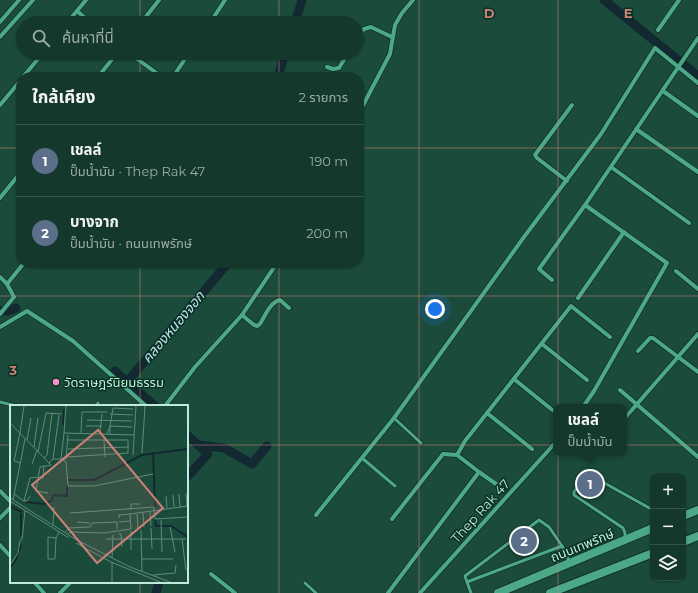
<!DOCTYPE html>
<html lang="th">
<meta charset="utf-8">
<style>
body{margin:0;font-family:Montserrat,"Noto Sans Thai",sans-serif;background:#214438;color:#f1f3f6}
.controls{position:absolute;right:12px;bottom:12px;display:grid;overflow:hidden;border-radius:8px;box-shadow:0 1px 3px #0004}
.controls button{width:36px;height:36px;display:grid;place-items:center;padding:0;border:0;border-bottom:1px solid #335348;background:#14392c;color:#f1f3f6;font:20px sans-serif}
.you{position:absolute;left:435px;top:309px;width:14px;height:14px;margin:-10px;border:3px solid #fff;border-radius:50%;background:#1a73e8;box-shadow:0 0 0 6px #1a73e833}
.badge{display:grid;place-items:center;width:26px;height:26px;border-radius:50%;background:#f98fc9;color:#fff;font-size:13px;font-weight:700}
.pin{position:absolute;translate:-50% -50%;border:2px solid #fff;box-shadow:0 1px 4px #0006}
.popup{position:absolute;left:553px;top:404px;width:74px;height:52px;box-sizing:border-box;display:grid;place-content:center;border-radius:8px;background:#14392c;filter:drop-shadow(0 1px 3px #0005);font-size:13px;white-space:nowrap;color:#9daca9}
.popup b{font-size:15px;color:#f1f3f6}
.popup::after{content:'';position:absolute;left:50%;top:100%;margin-left:-8px;border:8px solid transparent;border-top-color:#14392c}
.list{margin:0;padding:0;list-style:none}
h2{display:flex;justify-content:space-between;align-items:center;height:52px;margin:0;padding:0 16px;font-size:17px}
h2 small{font-size:13px;font-weight:400;color:#9daca9}
.list li{display:grid;grid-template-columns:26px 1fr auto;gap:12px;align-items:center;box-sizing:border-box;height:72px;padding:0 16px;border-top:1px solid #335348}
.list b{display:block;font-size:15px;white-space:nowrap}
.list p{margin:0;font-size:13px;white-space:nowrap;color:#9daca9}
.list em{font-size:13px;font-style:normal;color:#9daca9}
.icon{flex:none;width:22px;height:22px;fill:none;stroke:currentColor;stroke-width:2;stroke-linecap:round;stroke-linejoin:round}
.map{position:relative;flex:none;width:698px;height:593px;overflow:hidden}
.search{position:absolute;background:#14392c;box-shadow:0 1px 3px #0004;left:16px;top:16px;width:348px;height:44px;display:flex;align-items:center;gap:10px;box-sizing:border-box;padding:0 14px;border-radius:22px;color:#9daca9;font-size:15px}
.panel{position:absolute;background:#14392c;box-shadow:0 1px 3px #0004;left:16px;top:72px;width:348px;height:196px;border-radius:16px}
.map>svg:first-child{display:block}
.lines{fill:none;stroke-linecap:round;stroke-linejoin:round}
.canal{stroke:#132932;stroke-width:9}
.service-casing{stroke:#122f25;stroke-width:4.5}
.minor-casing{stroke:#122f25;stroke-width:5.5}
.secondary-casing{stroke:#122f25;stroke-width:10}
.service{stroke:#4ca988;stroke-width:3}
.minor{stroke:#4ca988;stroke-width:4}
.secondary{stroke:#4ca988;stroke-width:8}
.grid{fill:none;stroke:#cc8078;stroke-width:1;stroke-opacity:0.55}
.poi-dot{fill:#f98fc9;stroke:#073123;stroke-width:1.5}
.labels{text-anchor:middle;dominant-baseline:central;stroke-width:3;stroke-linejoin:round;paint-order:stroke}
.poi-label{font-size:13px;fill:#c0ebd9;stroke:#073123;text-anchor:start}
.street-label{font-size:13px;fill:#c0ebd9;stroke:#073123}
.water-label{font-size:14px;font-style:italic;fill:#c2e1ef;stroke:#073123}
.inset-river{fill:none;stroke:#132932;stroke-width:2}
.inset-road{fill:none;stroke:#5d8c7a;stroke-width:1}
.view{fill:#cc8078;fill-opacity:0.15;stroke:#cc8078;stroke-width:2}
.inset-edge{fill:none;stroke:#c0ebd9;stroke-width:2}
.grid-label{font-size:13px;text-anchor:middle;font-weight:bold;fill:#cc8078;stroke:#073123;stroke-width:3;stroke-linejoin:round;paint-order:stroke}
</style>
<div class="map">
<svg width="698" height="593" viewBox="0 0 698 593">
<rect width="100%" height="100%" fill="#1b4c3b"/>
<g class="lines">
<g class="canal">
<path d="M604,0L698,76"/>
<path d="M295,23L302,0"/>
<path d="M278,77L285,53"/>
<path d="M0,311H8L16,308"/>
<path d="M115,371L127,382"/>
<path d="M155,406L127,382L228,263"/>
<path d="M187,435L208,454L187,477"/>
<path d="M198,445L224,448L252,464L267,446"/>
<path d="M156,593L159,582"/>
</g>
<g class="service-casing">
<g id="service">
<path d="M0,402L16,406"/>
<path d="M96,406L98,403"/>
<path d="M394,418L421,443"/>
<path d="M362,458L395,486"/>
<path d="M625,538V533L623,528L574,495V492L585,476L590,475L653,510"/>
<path d="M467,582L465,576L539,520L549,527L562,546"/>
<path d="M305,583L316,593"/>
<path d="M471,593L467,582L562,546L569,561"/>
</g>
</g>
<g class="minor-casing">
<g id="minor">
<path d="M77,11L91,23"/>
<path d="M0,22L19,0"/>
<path d="M67,23L86,0"/>
<path d="M141,23L159,0"/>
<path d="M210,23L225,0"/>
<path d="M658,30L679,0"/>
<path d="M0,37L33,0"/>
<path d="M357,38L364,29L371,27L392,37"/>
<path d="M129,53L162,77"/>
<path d="M327,67L333,69L339,68L348,53"/>
<path d="M23,77L43,53"/>
<path d="M98,77L117,53"/>
<path d="M173,77L189,53"/>
<path d="M663,91L698,116"/>
<path d="M0,105L21,80"/>
<path d="M359,113L390,54L395,25L402,13L413,0"/>
<path d="M636,129L698,172"/>
<path d="M611,167L689,223"/>
<path d="M567,181L537,158L535,155L572,105"/>
<path d="M0,198L21,172"/>
<path d="M676,271L698,289"/>
<path d="M0,277L7,284L14,297L0,314"/>
<path d="M552,280L539,269L585,205"/>
<path d="M7,284L24,263"/>
<path d="M578,298L624,232"/>
<path d="M242,315L254,325L257,326L260,324C265,316 270,302 280,300L289,308"/>
<path d="M0,327L27,311L73,341L146,406"/>
<path d="M542,344L587,380"/>
<path d="M638,351L650,338H653L698,372"/>
<path d="M514,379L556,413"/>
<path d="M620,390L698,457"/>
<path d="M165,406L195,367L242,315L277,263"/>
<path d="M583,407L594,391L667,263L585,205L698,38"/>
<path d="M487,413L532,449"/>
<path d="M624,419L698,334"/>
<path d="M479,472L499,486"/>
<path d="M0,491L11,502"/>
<path d="M316,515L394,418L524,237L601,134L655,48L698,83"/>
<path d="M0,518L11,507"/>
<path d="M392,519L443,454L457,455"/>
<path d="M0,545L11,557"/>
<path d="M211,574L235,593"/>
<path d="M34,582L44,593"/>
<path d="M60,593L71,582"/>
<path d="M388,593L479,472L457,455L465,441L571,306L610,337"/>
<path d="M420,593L556,442"/>
</g>
</g>
<g class="secondary-casing">
<g id="secondary">
<path d="M683,516L698,510"/>
<path d="M683,542L698,536"/>
<path d="M498,593L653,528"/>
<path d="M550,593L653,553"/>
</g>
</g>
<use href="#service" class="service"/>
<use href="#minor" class="minor"/>
<use href="#secondary" class="secondary"/>
</g>
<path class="grid" d="M140,0V23M279,0V23M419,0V593M558,0V593M140,53V77M279,53V77M0,148H21M359,148H698M140,263V406M279,263V593M0,296H698M0,445H11M187,445H698M140,582V593"/>
<circle class="poi-dot" cx="56" cy="382" r="4"/>
<g class="labels">
<g class="poi-label">
<text x="64" y="382">วัดราษฎร์นิยมธรรม</text>
</g>
<g class="street-label">
<text transform="translate(480 511) rotate(-48)">Thep Rak 47</text>
<text transform="translate(582 545) rotate(-22)">ถนนเทพรักษ์</text>
</g>
<g class="water-label">
<text transform="translate(173 327) rotate(-50)">คลองหนองจอก</text>
</g>
</g>
<g transform="translate(10 405)">
<rect width="178" height="178" fill="#1b4c3b"/>
<path class="inset-river" d="M53,20L54,4M143,47L145,102M58,75H84L132,50L178,44M15,97L34,99L41,96L44,90L57,91V80M0,101L12,107M145,114L146,121H161L178,132M11,131V108M0,163L6,155L11,140"/>
<path class="inset-road" d="M56,1L54,28L124,30M100,9L123,10M77,15L122,16M0,18L41,60L30,62L26,86L38,88M76,21H92M122,22L100,21L103,3L123,4M90,27L92,9M10,28L4,56L11,58M10,28L14,1M71,28L72,7H97M97,29L100,21V29M17,35L21,13M94,35L95,52M24,42L28,13M58,44L119,42M28,47L36,8L52,9M132,48L135,1M123,50L126,1M57,52L118,48V35H58M34,53L37,50L42,8M43,54H56L58,30M51,54L56,57L58,81H84L143,69M51,54L54,28M39,58L43,54L49,10M22,59L27,45M28,73H33L34,61M176,88L177,101M4,89L14,96H17L20,91M169,89L170,102M163,90L164,102M156,91L157,103M0,93L65,134L120,162L160,177M3,95L15,34M0,96L59,133M14,96L20,73L28,72M121,105V99H130M140,107L141,121M60,108L144,102L145,114L178,112M133,108L134,122M127,109L128,123M109,113V110L120,109M151,115L152,147M67,117L80,118M109,117L121,116M43,120L44,102M160,122L165,147M141,123L142,144M131,125L132,167M121,126V145M55,127L59,123L80,122L82,118L107,117V124M58,129L60,127L94,128L121,124L120,109L178,101M109,129H111L112,142M46,133L38,132V154H45L46,133L49,127M96,134H176M172,134L176,165M66,138L101,157L150,177M102,153L103,130M132,154H163M0,160L8,148L10,136L12,134L15,106M143,170L165,168L166,160M102,177V157"/>
<path class="view" d="M88,25L153,103L87,158L22,80Z"/>
<rect width="178" height="178" class="inset-edge"/>
</g>
<g class="grid-label">
<text x="489" y="18">D</text>
<text x="628" y="18">E</text>
<text x="13" y="375">3</text>
</g>
</svg>
<div class="controls">
<button>+</button>
<button>−</button>
<button><svg class="icon" aria-label="layers" viewBox="0 0 24 24"><path d="M12 4l9 5-9 5-9-5zM3 14l9 5 9-5"/></svg></button>
</div>
<div class="you"></div>
<div class="pin badge" style="left:590px;top:484px;background:#5c6f8a">1</div>
<div class="popup"><b>เชลล์</b>ปั๊มน้ำมัน</div>
<div class="pin badge" style="left:524px;top:541px;background:#5c6f8a">2</div>
<div class="search"><svg class="icon" aria-label="search" viewBox="0 0 24 24"><circle cx="10" cy="10" r="6"/><path d="M15 15l6 6"/></svg>ค้นหาที่นี่</div>
<section class="panel">
<h2>ใกล้เคียง<small>2 รายการ</small></h2>
<ul class="list">
<li><span class="badge" style="background:#5c6f8a">1</span><div><b>เชลล์</b><p>ปั๊มน้ำมัน · Thep Rak 47</p></div><em>190 m</em></li>
<li><span class="badge" style="background:#5c6f8a">2</span><div><b>บางจาก</b><p>ปั๊มน้ำมัน · ถนนเทพรักษ์</p></div><em>200 m</em></li>
</ul>
</section>
</div>
